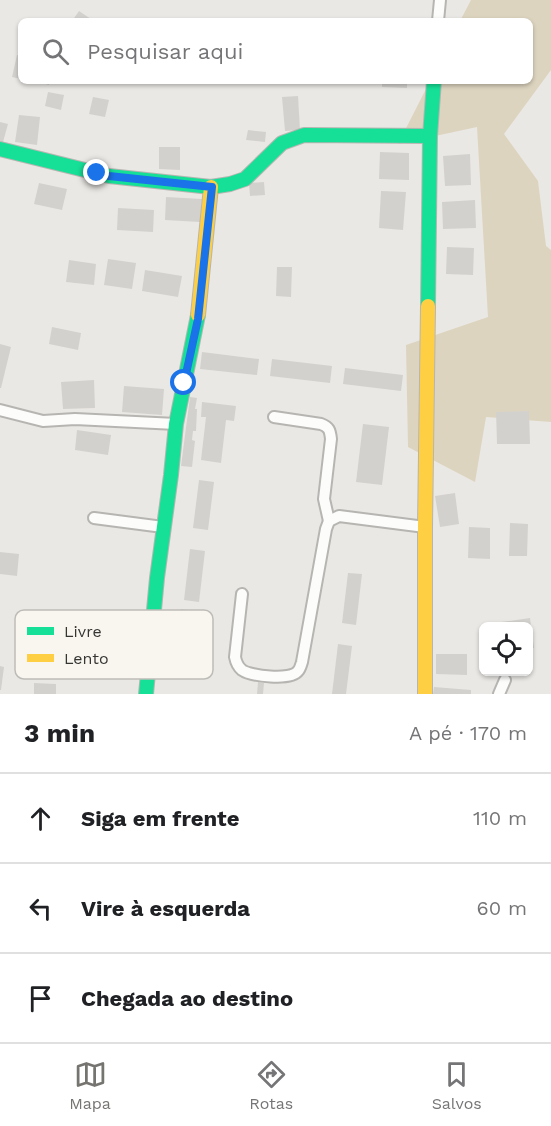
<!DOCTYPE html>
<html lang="pt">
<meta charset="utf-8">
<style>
body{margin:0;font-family:"Work Sans",sans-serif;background:#f2f2f2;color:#202124}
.controls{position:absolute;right:18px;bottom:18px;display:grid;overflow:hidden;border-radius:9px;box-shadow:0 2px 4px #0004}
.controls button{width:54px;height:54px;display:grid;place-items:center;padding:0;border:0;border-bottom:2px solid #e0e0e0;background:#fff;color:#202124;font:30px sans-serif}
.stop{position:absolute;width:18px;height:18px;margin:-14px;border:4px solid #1a73e8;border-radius:50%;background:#fff}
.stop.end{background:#1a73e8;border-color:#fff;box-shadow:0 2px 6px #0008}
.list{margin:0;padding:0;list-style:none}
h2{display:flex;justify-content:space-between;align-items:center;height:78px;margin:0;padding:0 24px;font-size:26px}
h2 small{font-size:20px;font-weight:400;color:#757577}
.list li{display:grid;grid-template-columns:39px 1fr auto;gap:18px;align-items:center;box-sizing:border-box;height:90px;padding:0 24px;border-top:2px solid #e0e0e0}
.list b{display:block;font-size:22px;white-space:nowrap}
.list em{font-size:20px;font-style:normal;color:#757577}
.icon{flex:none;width:33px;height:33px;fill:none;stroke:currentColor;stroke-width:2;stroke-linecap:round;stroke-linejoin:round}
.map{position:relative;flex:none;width:551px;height:694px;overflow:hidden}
.search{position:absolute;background:#fff;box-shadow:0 2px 4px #0004;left:18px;right:18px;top:18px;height:66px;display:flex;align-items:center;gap:15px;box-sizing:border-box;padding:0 21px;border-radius:9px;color:#757577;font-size:22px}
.sheet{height:348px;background:#fff}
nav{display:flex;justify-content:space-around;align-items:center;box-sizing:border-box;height:84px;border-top:2px solid #e0e0e0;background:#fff;font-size:16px;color:#757577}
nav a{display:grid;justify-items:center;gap:3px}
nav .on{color:#757470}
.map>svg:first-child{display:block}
.green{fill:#ddd4bf}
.building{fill:#d3d1ce}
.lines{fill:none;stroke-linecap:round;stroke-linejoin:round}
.street-casing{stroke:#b6b5b2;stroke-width:14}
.fast-casing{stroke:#b6b5b2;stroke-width:16}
.slow-casing{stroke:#b6b5b2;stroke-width:16}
.street{stroke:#fcfcfb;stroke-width:10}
.fast{stroke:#16e098;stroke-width:14}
.slow{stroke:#ffcf43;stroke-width:14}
.route{stroke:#1a73e8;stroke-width:8}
.key{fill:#f9f6f0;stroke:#bebcb7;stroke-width:1.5}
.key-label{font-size:16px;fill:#363532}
</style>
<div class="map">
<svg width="551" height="694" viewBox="0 0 551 694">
<rect width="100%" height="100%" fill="#eae8e4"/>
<path class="green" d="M471,0H551V70L504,134L538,181L546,246L551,250V422L486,417L475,482L408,447L406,345L488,317L477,127L398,144L430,81H530V21H460Z"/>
<g class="building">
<path d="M79,11L94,21H72Z"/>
<path d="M17,55L21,56V79L12,77Z"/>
<path d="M36,81H50L49,85Z"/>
<path d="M382,81H407V88L382,87Z"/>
<path d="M48,92L64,95L61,110L45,106Z"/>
<path d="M298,96L300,130L285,131L282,97Z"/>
<path d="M93,97L109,100L105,117L89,114Z"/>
<path d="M19,115L40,117L37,145L15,142Z"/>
<path d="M0,122L8,124L3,142L0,141Z"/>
<path d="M248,130L266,132L265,142L246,140Z"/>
<path d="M159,147H180V170L159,169Z"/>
<path d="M380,152L409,153V180L379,179Z"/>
<path d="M470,154L471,185L445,186L443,156Z"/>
<path d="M264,182L265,195L250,196L249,183Z"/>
<path d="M39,183L67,189L62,210L34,204Z"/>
<path d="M381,191L406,192L403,230L379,228Z"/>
<path d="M166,197L202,199L200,222L165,220Z"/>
<path d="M475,200L476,228L443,229L442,202Z"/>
<path d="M118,208L154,210L153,232L117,230Z"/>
<path d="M447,247L474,248L473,275L446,274Z"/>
<path d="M108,259L136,263L132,289L104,285Z"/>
<path d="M69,260L96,264L94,285L66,282Z"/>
<path d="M277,267H292L291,297L276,296Z"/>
<path d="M145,270L182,276L178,297L142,291Z"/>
<path d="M52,327L81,333L78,350L49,344Z"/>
<path d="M0,344L11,347L1,388H0Z"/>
<path d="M202,352L259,359L257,375L200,369Z"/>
<path d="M272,359L332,366L330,383L270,376Z"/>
<path d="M345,368L403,375L401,391L343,384Z"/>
<path d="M94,380L95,408L63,409L61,382Z"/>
<path d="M124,386L164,389L162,415L122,412Z"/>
<path d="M190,397L197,398L195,409H197L196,431H193L192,440L195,441L192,467L181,466Z"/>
<path d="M202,402L236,406L234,421L226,420L221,463L201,460L206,417H201Z"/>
<path d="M529,411L530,444H497L496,412Z"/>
<path d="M363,424L389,427L382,485L356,482Z"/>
<path d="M77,430L111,435L108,455L75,450Z"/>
<path d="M199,480L214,482L208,530L193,528Z"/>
<path d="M455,493L459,524L440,527L435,496Z"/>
<path d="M510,523L528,524L527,556H509Z"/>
<path d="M469,527L490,528V559L468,558Z"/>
<path d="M190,549L205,551L199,602L184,600Z"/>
<path d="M0,552L19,554L17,576L0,574Z"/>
<path d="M348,573L362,574L356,625L342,623Z"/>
<path d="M181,609L194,611L193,619L180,618Z"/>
<path d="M530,618L534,648L528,649V626H495V623Z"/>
<path d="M338,644L352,646L346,694H332Z"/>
<path d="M436,654H467V675L436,674Z"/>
<path d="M0,666L4,667L1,690H0Z"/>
<path d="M258,682L264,683L263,694H257Z"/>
<path d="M34,683L56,684V694H34Z"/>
<path d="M434,687L471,690V694H433Z"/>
</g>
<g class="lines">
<g class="street-casing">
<g id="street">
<path d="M438,21L440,0"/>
<path d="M0,410L43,421L75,419L176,424"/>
<path d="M274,417L321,424C329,427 330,430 331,439L324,499L329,521"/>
<path d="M94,518L163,527"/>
<path d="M242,594L235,657C236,662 237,666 242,670C250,676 291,681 298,671C300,669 301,665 302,662L326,529L329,521L339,516L425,527"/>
<path d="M499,694L505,680"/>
</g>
</g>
<g class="fast-casing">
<g id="fast">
<path d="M0,149L109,176L211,187L230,184L245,179L282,143L304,135L430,136"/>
<path d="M428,306L430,136L434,81"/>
<path d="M146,694L157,578L171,475L176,424L198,315"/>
</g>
</g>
<g class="slow-casing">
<g id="slow">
<path d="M198,315L211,187"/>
<path d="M425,694V527L428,306"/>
</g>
</g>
<use href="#street" class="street"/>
<use href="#fast" class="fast"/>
<use href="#slow" class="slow"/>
</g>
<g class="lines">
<path class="route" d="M97,173L109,176L212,187L198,319L184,383"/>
</g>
<rect x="15" y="610" width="198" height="69" rx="9" class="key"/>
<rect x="27" y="627" width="27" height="8" fill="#16e098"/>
<rect x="27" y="654" width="27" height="8" fill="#ffcf43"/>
<g class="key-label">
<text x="64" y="637">Livre</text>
<text x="64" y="664">Lento</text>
</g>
</svg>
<div class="controls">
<button><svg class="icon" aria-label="locate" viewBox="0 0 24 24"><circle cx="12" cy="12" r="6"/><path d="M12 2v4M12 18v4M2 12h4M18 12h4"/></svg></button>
</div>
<div class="stop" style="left:184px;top:383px"></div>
<div class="stop end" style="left:97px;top:173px"></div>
<div class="search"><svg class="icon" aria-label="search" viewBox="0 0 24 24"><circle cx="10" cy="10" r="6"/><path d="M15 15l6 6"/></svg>Pesquisar aqui</div>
</div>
<section class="sheet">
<h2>3 min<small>A pé · 170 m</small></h2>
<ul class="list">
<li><svg class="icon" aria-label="ahead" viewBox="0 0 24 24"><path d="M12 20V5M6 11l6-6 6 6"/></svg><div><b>Siga em frente</b></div><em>110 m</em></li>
<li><svg class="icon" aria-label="left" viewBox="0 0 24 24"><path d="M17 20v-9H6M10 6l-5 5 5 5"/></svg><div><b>Vire à esquerda</b></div><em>60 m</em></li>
<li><svg class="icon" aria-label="arrive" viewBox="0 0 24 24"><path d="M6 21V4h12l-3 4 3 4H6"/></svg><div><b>Chegada ao destino</b></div></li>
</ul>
</section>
<nav>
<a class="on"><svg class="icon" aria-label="map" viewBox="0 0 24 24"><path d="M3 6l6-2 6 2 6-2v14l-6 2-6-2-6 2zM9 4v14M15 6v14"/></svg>Mapa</a>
<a><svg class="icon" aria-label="directions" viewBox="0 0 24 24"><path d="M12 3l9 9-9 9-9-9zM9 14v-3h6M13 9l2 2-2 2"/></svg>Rotas</a>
<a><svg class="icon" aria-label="saved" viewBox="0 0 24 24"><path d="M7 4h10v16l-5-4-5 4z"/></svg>Salvos</a>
</nav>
